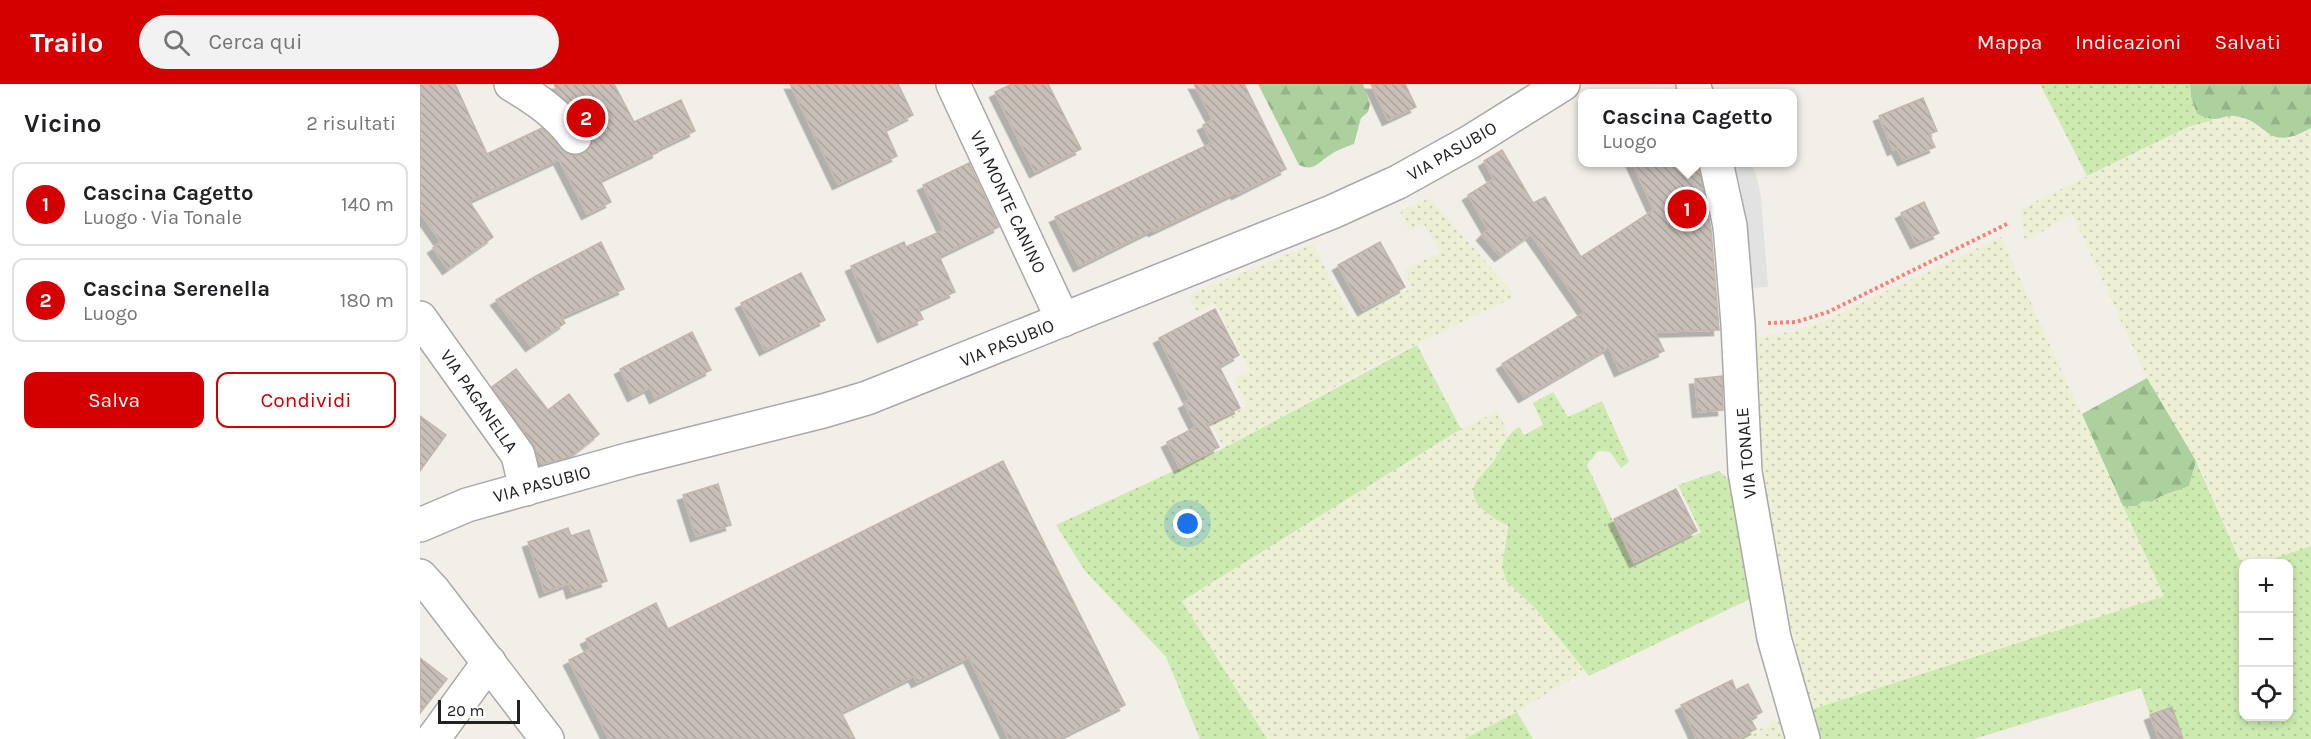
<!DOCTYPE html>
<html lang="it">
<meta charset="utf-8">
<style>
body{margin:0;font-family:Karla,sans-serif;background:#f2f2f2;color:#202124}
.controls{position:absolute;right:18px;bottom:18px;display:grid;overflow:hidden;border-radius:12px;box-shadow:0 3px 9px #0003}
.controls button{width:54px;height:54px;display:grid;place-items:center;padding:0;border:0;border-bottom:2px solid #e0e0e0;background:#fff;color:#202124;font:30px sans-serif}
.scale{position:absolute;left:18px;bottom:15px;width:82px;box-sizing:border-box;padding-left:6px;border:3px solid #222;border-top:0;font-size:16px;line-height:21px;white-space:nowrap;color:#222;-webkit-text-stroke:4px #fff;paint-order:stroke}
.you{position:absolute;left:768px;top:440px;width:21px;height:21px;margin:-15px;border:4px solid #fff;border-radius:50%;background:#1a73e8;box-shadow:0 0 0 9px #1a73e833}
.badge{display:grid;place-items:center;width:39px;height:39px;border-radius:50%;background:#d40000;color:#fff;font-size:20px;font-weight:700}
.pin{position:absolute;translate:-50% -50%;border:3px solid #fff;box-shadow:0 2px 6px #0006}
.popup{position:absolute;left:1158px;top:5px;width:219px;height:78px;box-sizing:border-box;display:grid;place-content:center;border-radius:12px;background:#fff;filter:drop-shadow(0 2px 4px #0005);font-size:20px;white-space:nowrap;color:#757577}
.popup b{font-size:22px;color:#202124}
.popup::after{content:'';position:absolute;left:50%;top:100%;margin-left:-12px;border:12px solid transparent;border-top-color:#fff}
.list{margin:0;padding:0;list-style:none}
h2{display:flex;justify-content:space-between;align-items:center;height:78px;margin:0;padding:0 24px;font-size:26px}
h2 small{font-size:20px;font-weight:400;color:#757577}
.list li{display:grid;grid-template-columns:39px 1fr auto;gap:18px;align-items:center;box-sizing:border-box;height:84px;margin:0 12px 12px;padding:0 12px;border:2px solid #e0e0e0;border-radius:12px}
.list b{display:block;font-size:22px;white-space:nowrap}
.list p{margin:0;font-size:20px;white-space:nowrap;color:#757577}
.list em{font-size:20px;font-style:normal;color:#757577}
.actions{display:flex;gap:12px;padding:18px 24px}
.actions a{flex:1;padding:14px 0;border:2px solid #d40000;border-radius:12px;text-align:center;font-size:21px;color:#d40000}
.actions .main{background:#d40000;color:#fff}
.icon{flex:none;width:33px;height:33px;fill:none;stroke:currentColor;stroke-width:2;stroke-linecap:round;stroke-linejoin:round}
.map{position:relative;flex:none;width:1891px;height:655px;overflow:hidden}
header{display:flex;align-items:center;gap:36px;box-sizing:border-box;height:84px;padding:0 30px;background:#d40000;color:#fff}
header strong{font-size:28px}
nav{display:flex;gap:33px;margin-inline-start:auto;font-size:21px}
.search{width:420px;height:54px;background:#f2f2f2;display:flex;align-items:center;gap:15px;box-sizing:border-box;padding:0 21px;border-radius:33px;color:#757577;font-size:22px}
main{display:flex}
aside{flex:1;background:#fff}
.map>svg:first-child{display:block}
.farmland{fill:url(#farmland-dots)}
.grass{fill:url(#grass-dots)}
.forest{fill:url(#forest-firs)}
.parking{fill:#e2e2e2}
.building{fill:url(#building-back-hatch);stroke:#c4b6ab;stroke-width:1.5;filter:url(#shadow)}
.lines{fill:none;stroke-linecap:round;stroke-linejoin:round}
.minor-casing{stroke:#a9a9a9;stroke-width:36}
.path{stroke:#fa8072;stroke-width:4;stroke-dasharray:3 3;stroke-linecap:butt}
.minor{stroke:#fff;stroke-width:33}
.labels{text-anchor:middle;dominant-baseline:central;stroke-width:4.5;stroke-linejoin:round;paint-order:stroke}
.street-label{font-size:18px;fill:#222;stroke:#fff}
</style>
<header>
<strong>Trailo</strong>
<div class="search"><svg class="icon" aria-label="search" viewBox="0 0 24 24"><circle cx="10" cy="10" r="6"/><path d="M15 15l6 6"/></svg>Cerca qui</div>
<nav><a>Mappa</a><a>Indicazioni</a><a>Salvati</a></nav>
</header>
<main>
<aside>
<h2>Vicino<small>2 risultati</small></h2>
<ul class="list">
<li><span class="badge">1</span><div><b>Cascina Cagetto</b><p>Luogo · Via Tonale</p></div><em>140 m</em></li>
<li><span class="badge">2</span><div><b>Cascina Serenella</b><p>Luogo</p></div><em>180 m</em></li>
</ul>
<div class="actions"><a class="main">Salva</a><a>Condividi</a></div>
</aside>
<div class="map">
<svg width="1891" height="655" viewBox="0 0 1891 655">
<defs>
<pattern id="farmland-dots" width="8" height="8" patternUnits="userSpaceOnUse" patternTransform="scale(1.5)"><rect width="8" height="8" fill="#eef0d5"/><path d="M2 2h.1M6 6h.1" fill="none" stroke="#ccceb7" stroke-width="1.8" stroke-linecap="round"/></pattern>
<pattern id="grass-dots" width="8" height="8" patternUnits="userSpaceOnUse" patternTransform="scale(1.5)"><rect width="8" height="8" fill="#cdebb0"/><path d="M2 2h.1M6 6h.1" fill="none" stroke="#b0c997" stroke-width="1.8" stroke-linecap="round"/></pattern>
<pattern id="forest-firs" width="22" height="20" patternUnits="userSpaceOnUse" patternTransform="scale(1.5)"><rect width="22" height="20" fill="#add19e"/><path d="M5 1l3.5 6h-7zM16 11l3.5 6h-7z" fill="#95b388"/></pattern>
<pattern id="building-back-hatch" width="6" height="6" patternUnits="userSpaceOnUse" patternTransform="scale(1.5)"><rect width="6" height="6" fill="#c7bfb8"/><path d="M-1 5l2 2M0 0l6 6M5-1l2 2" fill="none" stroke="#aba49e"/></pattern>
<filter id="shadow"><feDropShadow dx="-5.5" dy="5.5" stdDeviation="0" flood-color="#0004"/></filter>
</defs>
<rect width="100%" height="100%" fill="#f2efe9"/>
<g class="farmland">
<path d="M1812,31L1831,37L1844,49L1878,51L1891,44V462L1840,479L1824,480L1823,484L1781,385L1727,294L1652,130L1605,158L1600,125L1768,43Z"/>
<path d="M1010,114L1092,208V214L955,281L804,364L791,340L827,322L814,295L830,287L795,219L777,228L768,211L893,160L932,235L992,204L984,186L1020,168L1004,140L989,147L980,127Z"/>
<path d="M1581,153L1744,512L1390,626L1354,471L1339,382L1333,254L1373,247L1399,239Z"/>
<path d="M1078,327L1088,351L1080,367L1055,399L1058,421L1071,433L1088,442L1083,465L1087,498L1115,524L1164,587L1097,628L1044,655H847L762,517L1041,345Z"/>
<path d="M1359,636L1369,655H1319L1347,642L1351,637Z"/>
</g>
<g class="grass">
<path d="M1620,0H1770L1771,13L1777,30L1794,36L1768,43L1667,92Z"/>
<path d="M997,261L1041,345L762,517L847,655H780L746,573L665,487L636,441L804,364Z"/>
<path d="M1133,308L1148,333L1182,317L1209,378L1201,384L1190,368L1178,367L1167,381L1213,481L1281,448L1258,401L1299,387L1312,399L1330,515L1169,592L1115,524L1087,498L1082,483L1088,442C1073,434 1044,419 1056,398C1061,390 1069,384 1074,376C1084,362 1084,353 1099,343L1104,351L1123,341L1113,319Z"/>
<path d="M1776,377L1823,484L1824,632H1868V480L1840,479L1891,462V655H1763L1730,631L1721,604L1554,655H1399L1390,626L1744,512L1703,422H1717L1723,417L1732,418C1743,409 1756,408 1769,402Z"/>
<path d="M1097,628L1113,655H1044Z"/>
</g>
<g class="forest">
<path d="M838,0H943L950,20L948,28L941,34L934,60C926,63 917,66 910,71C898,78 895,88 879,81Z"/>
<path d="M1770,0H1891V44C1844,70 1850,36 1814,32C1807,31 1801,35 1795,35C1789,35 1782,32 1777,30L1771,13Z"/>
<path d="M1727,294L1776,377L1769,402C1756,408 1743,409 1732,418L1723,417L1717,422H1703L1662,330Z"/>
</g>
<path class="parking" d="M1314,79H1332L1337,95L1341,113L1348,203L1332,204L1321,103Z"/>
<g class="building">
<path d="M0,0H35L67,70L122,44L148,70L157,72L167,67L173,59L174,51L170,42L138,9L134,0H194L214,38L261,16L275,47L237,65L238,68L180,96L191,118L167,130L139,75L49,117L73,153L28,185L13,164L21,158L0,128Z"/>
<path d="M370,0H478L493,31L465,45L477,72L418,100Z"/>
<path d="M592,0H628L661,65L615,88L575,8Z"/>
<path d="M774,0H824L866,85L817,110L816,108L734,147L733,145L659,182L635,133L792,59L783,41L793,36Z"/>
<path d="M951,0H985L996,23L968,36Z"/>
<path d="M1503,14L1517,47L1509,50L1515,63L1483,76L1477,64L1473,66L1459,32Z"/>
<path d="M1082,66L1113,119L1125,113L1161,173L1234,126L1212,78H1278L1291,145L1299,246L1235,248L1244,267L1200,287L1189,263L1104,313L1082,280L1165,228L1111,150L1080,172L1062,151L1068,145L1048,111L1074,95L1064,77Z"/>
<path d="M549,79L579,143L519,172L535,208L498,225L503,235L463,253L431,182L484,158L486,163L524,146L503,101Z"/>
<path d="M1504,118L1519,149L1496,159L1481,129Z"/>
<path d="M181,158L204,205L141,233L145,239L111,262L76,216L116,192Z"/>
<path d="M960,158L985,203L943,226L918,181Z"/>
<path d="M381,189L405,236L345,266L321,219Z"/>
<path d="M795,225L819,271L799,282L820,324L787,340L799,363L760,384L747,358L776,343L764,319L770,316L739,254Z"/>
<path d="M272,248L291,286L235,314L230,303L213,312L200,285Z"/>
<path d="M96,285L128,326L149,310L179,350L150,373L123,380L118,374L113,360L72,303Z"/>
<path d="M1302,292L1303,326L1278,328L1275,295Z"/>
<path d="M0,332L26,351L0,387Z"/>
<path d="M583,377L705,621L637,655H589L549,573L497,598L494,592L421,628L435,655H189L149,576L171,565L166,555L236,519L248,545Z"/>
<path d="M298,400L311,441L276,452L263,411Z"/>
<path d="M1256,405L1277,447L1215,478L1194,435Z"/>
<path d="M148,444L151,452L169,446L187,497L152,509L149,499L125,508L108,458Z"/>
<path d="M0,574L27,595L0,629Z"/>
<path d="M1312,596L1316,606L1328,600L1342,628L1330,634L1336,645L1317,655H1277L1261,621Z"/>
<path d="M1752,623L1763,655H1739L1730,631Z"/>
</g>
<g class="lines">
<g class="minor-casing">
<g id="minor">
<path d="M91,0C116,15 137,29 155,53"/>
<path d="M533,0L643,236"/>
<path d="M1273,0L1276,9"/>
<path d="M1296,78L1310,142L1318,240L1325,388L1354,554L1383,655"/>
<path d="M0,234L98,371L106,405"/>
<path d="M0,441L47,421L211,375L403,327L447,314L912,128L978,98L1050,58L1143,0"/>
<path d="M0,492L13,506L127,655"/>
<path d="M13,655L69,578"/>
</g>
</g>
<path class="path" d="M1348,239L1376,238L1408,228L1589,139"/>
<use href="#minor" class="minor"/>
</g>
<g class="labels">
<g class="street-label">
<text transform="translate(1032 67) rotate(-30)">VIA PASUBIO</text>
<text transform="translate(588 118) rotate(65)">VIA MONTE CANINO</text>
<text transform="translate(587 259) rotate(-22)">VIA PASUBIO</text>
<text transform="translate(59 317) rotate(55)">VIA PAGANELLA</text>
<text transform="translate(1326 369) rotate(-95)">VIA TONALE</text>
<text transform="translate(122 400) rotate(-15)">VIA PASUBIO</text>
</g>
</g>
</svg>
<div class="controls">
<button>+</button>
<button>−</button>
<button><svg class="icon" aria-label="locate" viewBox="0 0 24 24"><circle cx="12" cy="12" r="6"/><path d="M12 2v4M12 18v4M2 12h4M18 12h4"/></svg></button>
</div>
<div class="scale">20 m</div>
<div class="you"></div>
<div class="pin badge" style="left:1267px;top:125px">1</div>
<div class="popup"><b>Cascina Cagetto</b>Luogo</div>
<div class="pin badge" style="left:166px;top:34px">2</div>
</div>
</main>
